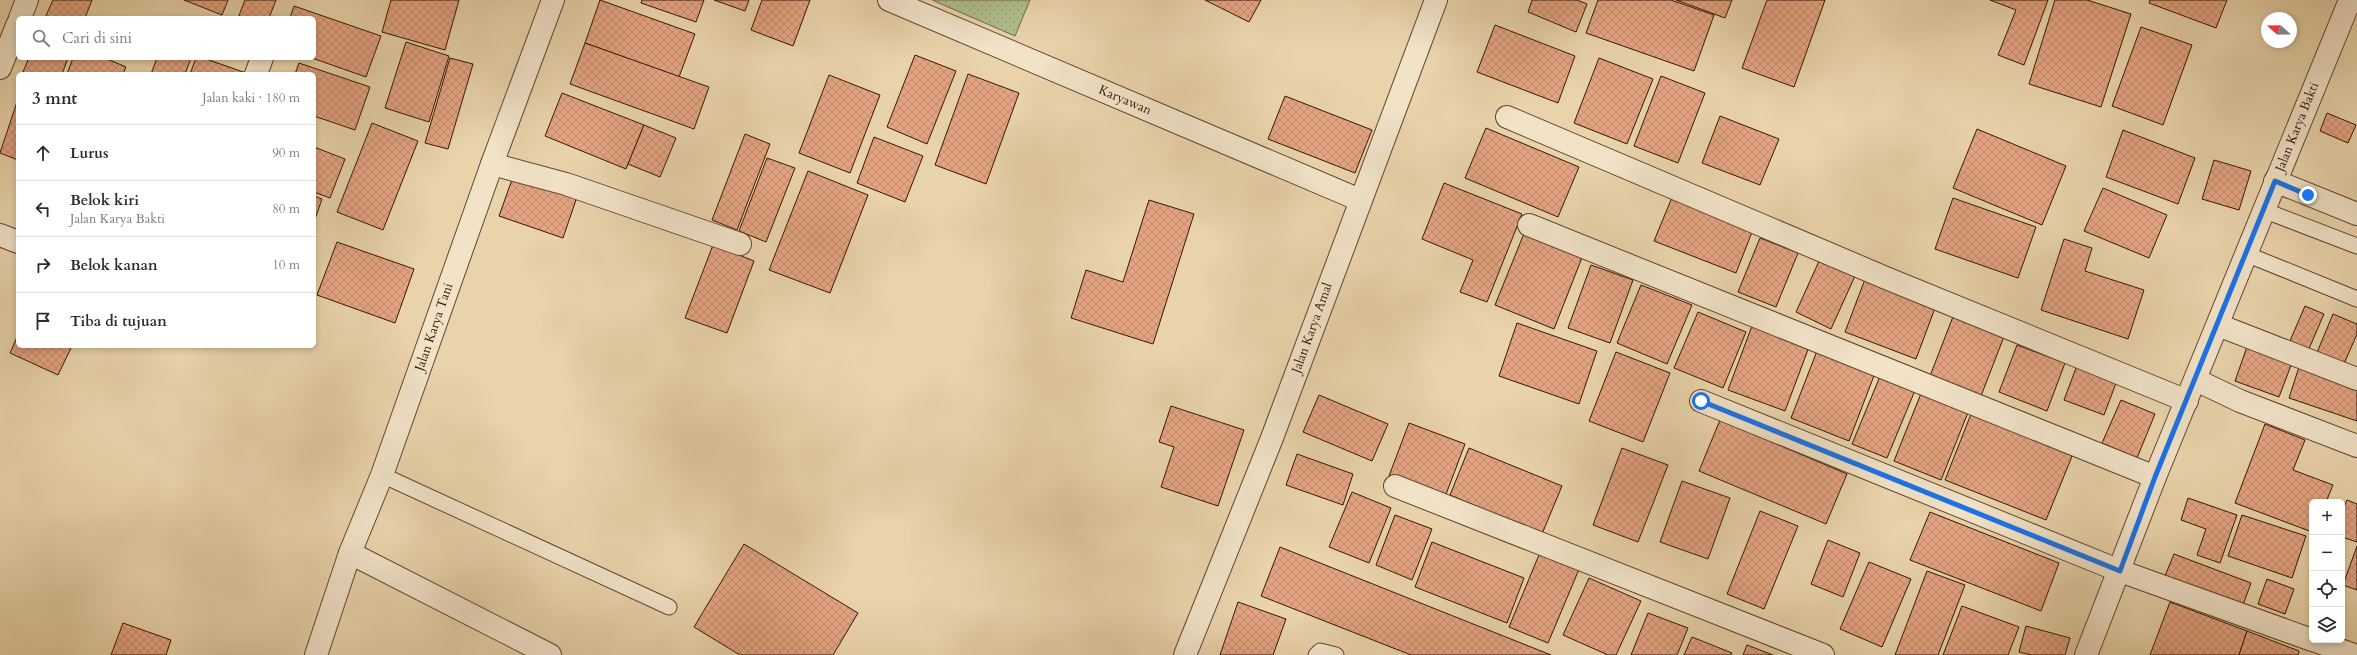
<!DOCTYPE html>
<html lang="id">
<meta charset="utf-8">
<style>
body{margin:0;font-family:Cardo,serif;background:#f7f7f7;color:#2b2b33}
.controls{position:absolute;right:12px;bottom:12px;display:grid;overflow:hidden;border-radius:6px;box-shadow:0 2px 6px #0003}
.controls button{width:36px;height:36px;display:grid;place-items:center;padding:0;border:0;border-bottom:1px solid #e1e1e2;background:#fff;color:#2b2b33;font:20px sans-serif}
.compass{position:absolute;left:2261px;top:12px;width:36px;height:36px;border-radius:50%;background:#fff;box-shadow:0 2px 6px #0003;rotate:290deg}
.stop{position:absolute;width:12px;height:12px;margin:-9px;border:3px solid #1a73e8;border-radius:50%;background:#fff}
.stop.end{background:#1a73e8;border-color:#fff;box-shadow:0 1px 4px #0008}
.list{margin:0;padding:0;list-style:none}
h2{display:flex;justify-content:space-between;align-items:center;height:52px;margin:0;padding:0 16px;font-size:17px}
h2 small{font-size:13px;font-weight:400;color:#7c7c81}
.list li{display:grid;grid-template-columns:26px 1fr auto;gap:12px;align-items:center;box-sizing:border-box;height:56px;padding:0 16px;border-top:1px solid #e1e1e2}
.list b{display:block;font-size:15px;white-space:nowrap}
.list p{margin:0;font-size:13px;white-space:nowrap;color:#7c7c81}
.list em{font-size:13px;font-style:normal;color:#7c7c81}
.icon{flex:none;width:22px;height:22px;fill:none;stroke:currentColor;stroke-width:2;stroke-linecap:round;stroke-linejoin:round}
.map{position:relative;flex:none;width:2357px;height:655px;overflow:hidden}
.search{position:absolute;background:#fff;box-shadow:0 2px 6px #0003;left:16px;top:16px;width:300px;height:44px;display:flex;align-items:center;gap:10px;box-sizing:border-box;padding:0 14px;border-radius:6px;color:#7c7c81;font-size:15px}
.panel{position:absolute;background:#fff;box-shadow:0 2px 6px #0003;left:16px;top:72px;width:300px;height:276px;border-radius:6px}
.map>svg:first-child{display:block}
.grass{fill:url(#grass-dots);stroke:#726a47}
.building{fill:url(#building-cross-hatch);stroke:#351701}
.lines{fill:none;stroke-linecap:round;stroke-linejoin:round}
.service-casing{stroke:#62462b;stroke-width:17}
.minor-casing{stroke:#62462b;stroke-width:24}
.service{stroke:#f1e2c8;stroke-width:15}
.minor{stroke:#f1e2c8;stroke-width:22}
.route{stroke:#1a73e8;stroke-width:5}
.labels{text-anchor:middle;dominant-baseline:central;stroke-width:3;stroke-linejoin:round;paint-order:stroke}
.street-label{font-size:13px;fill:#351701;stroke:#f1e2c8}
</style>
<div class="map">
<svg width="2357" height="655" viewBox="0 0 2357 655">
<defs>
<pattern id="grass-dots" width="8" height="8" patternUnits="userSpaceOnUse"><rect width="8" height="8" fill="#b0be8d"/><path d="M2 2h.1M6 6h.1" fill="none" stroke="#98a378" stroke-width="1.8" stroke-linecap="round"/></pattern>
<pattern id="building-cross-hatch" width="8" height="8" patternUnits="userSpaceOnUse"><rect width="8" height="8" fill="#e4a482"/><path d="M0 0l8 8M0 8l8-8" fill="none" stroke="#c48c6e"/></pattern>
</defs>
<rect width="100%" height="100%" fill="#e9d3aa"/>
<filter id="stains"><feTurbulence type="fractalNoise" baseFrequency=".005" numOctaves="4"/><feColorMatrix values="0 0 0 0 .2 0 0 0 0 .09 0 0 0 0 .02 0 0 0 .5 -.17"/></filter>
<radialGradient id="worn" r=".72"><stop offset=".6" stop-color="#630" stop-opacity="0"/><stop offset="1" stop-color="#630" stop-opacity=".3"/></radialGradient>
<path class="grass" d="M932,0H1030L1015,36Z"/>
<g class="building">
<path d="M53,0H92L85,18H45Z"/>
<path d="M184,0H228L222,15Z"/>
<path d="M245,0H276L269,18H238Z"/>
<path d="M391,0H459L445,50L382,32Z"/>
<path d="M600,0L695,34L679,77L585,43Z"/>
<path d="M642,0H704L696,22L641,3Z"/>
<path d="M714,0H749L745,11Z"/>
<path d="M762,0H810L793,46L751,30Z"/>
<path d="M1205,0H1261L1249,22Z"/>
<path d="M1532,0H1577L1587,4L1576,32L1528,12Z"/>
<path d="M1598,0H1671L1714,15L1694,71L1586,33Z"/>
<path d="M1676,0H1732L1725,18Z"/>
<path d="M1767,0H1825L1794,87L1742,68Z"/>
<path d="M1990,0H2048L2024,65L1998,55L2016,10Z"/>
<path d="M2055,0H2087L2131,14L2101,107L2029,84Z"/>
<path d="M2150,0H2227L2216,28L2149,3Z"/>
<path d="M294,6L381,36L366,77L312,58H314V18H290Z"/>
<path d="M1495,25L1575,56L1558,103L1477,72Z"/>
<path d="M2141,27L2192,45L2163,125L2112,106Z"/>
<path d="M406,42L449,56L429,122L385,108Z"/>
<path d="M585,43L709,87L694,129L570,84Z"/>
<path d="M915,55L956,71L927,144L887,127Z"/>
<path d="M29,58H68L62,74H22Z"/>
<path d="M73,58H105L126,67L123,74H67Z"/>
<path d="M157,58H191L185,74H151Z"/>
<path d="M196,58H203L249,74H190Z"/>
<path d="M450,58L473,64L448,149L425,143Z"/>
<path d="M1599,58L1653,79L1627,144L1574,123Z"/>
<path d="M299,63L370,87L355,130L314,116V74H295Z"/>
<path d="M968,74L1019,93L986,184L935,165Z"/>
<path d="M829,75L880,95L850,173L799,153Z"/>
<path d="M1661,76L1705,93L1678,163L1634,146Z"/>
<path d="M562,93L644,125L626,169L545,136Z"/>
<path d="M1285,96L1372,130L1355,173L1268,139Z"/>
<path d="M18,99V160L0,153Z"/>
<path d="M2327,113L2356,125L2348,143L2320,131Z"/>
<path d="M1720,116L1779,139L1760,185L1702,163Z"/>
<path d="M372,123L418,141L383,230L337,212Z"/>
<path d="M644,125L676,138L660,177L628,164Z"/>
<path d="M1486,128L1579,167L1558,217L1465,178Z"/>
<path d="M1977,129L2066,166L2042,225L1953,188Z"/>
<path d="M2123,130L2195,158L2178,204L2106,177Z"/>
<path d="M745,134L770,144L737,230L712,220Z"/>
<path d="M874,137L923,156L905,202L857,183Z"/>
<path d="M314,147L345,159L330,198L314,192Z"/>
<path d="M767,158L795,168L766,242L739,231Z"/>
<path d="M2214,160L2251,171L2239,210L2202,199Z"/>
<path d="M808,171L868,195L830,293L769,270Z"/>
<path d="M514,174L577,197L563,238L499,216Z"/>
<path d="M1444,183L1522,214L1487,302L1460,292L1473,260L1422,239Z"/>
<path d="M2103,188L2167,215L2149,258L2084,231Z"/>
<path d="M1673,195L1754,227L1736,273L1654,241Z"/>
<path d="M314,196L322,199L314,222Z"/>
<path d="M1953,198L2036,227L2018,278L1935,249Z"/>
<path d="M1149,200L1194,214L1153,344L1071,318L1086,270L1123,282Z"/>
<path d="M1525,231L1583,255L1554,329L1495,305Z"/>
<path d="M1760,238L1798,253L1776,307L1738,292Z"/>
<path d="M2064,239L2092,248L2085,271L2144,290L2128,339L2041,310Z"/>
<path d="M337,242L414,269L395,323L317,295Z"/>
<path d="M713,245L754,261L727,333L685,318Z"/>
<path d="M1820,259L1855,276L1831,329L1796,312Z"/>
<path d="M1591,265L1633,280L1610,343L1568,328Z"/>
<path d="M1867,274L1938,300L1916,359L1845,332Z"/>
<path d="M1641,285L1692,305L1667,364L1617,343Z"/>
<path d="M2305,306L2324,314L2308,351L2289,343Z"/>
<path d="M1698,312L1746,332L1723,388L1674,368Z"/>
<path d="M1954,314L2005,334L1981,396L1930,376Z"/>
<path d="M2333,314L2357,324V334L2343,366L2316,355Z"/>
<path d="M1517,323L1597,351L1579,404L1499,376Z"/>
<path d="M1752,326L1809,347L1785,411L1728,390Z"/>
<path d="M18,335V346H72L58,375L10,353Z"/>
<path d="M2248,344L2293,360L2279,397L2235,381Z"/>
<path d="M2017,345L2065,363L2047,411L1999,392Z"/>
<path d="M1817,351L1875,373L1849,441L1791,418Z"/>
<path d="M1616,352L1670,373L1643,442L1589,421Z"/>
<path d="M2079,360L2119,375L2104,415L2064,400Z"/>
<path d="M2299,367L2357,386V421L2289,398Z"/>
<path d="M1881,374L1916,388L1887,458L1852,444Z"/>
<path d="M1924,386L1971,405L1941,480L1894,461Z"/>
<path d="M1319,395L1388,424L1372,461L1303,432Z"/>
<path d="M2121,400L2155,414L2137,458L2102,443Z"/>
<path d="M1171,406L1244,430L1218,506L1161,487L1174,447L1159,442Z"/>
<path d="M1973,409L2075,449L2046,520L1945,480Z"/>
<path d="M1720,420L1847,474L1826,524L1699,471Z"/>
<path d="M1409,423L1465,444L1445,497L1389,476Z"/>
<path d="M2265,424L2305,440L2293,470L2333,485L2326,502H2312V532L2235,503Z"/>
<path d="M1469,448L1562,486L1542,534L1450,495Z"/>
<path d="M1622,448L1668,465L1638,542L1593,525Z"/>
<path d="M1297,454L1353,474L1343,505L1286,485Z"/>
<path d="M1682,481L1730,498L1708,559L1660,542Z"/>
<path d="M1352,492L1391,508L1369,563L1329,547Z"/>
<path d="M2188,498L2237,515L2220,563L2197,555L2206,529L2181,520Z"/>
<path d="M2347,500L2357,504V542L2342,537V512Z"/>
<path d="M1760,511L1798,526L1764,609L1727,594Z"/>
<path d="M1930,512L2059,563L2041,611L1910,560Z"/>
<path d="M1395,515L1432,529L1412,580L1376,565Z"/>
<path d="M2242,515L2306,536L2292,578L2228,556Z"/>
<path d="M1828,540L1860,553L1843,597L1811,584Z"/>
<path d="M1432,542L1524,578L1507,623L1415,587Z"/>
<path d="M744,544L858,613L833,655H740L694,627Z"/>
<path d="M2357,546V590L2343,585Z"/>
<path d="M1280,547L1551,655H1411L1261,596Z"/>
<path d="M1541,550L1580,567L1548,643L1509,627Z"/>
<path d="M2174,554L2251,583L2243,605L2165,576Z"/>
<path d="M1869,562L1911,579L1882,647L1840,629Z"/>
<path d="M1927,571L1965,585L1938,655H1895Z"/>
<path d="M1589,578L1641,601L1616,655H1608L1563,635Z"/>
<path d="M2267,579L2294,589L2285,614L2258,604Z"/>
<path d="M1238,602L1286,619L1273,655H1220Z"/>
<path d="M2170,602L2247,631L2239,655H2150Z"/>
<path d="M1962,606L2019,627L2008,655H1943Z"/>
<path d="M1648,613L1688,628L1677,655H1631Z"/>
<path d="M123,623L171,640L166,655H111Z"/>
<path d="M2026,626L2070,638L2065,655H2031L2019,652Z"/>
<path d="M2247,631L2299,651L2298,655H2239Z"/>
<path d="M1692,637L1732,653L1731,655H1684Z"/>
<path d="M1747,645L1773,655H1743Z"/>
</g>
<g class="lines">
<g class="service-casing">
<g id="service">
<path d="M2263,210L2357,246"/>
<path d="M2246,254L2357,299"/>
<path d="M382,475L669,607"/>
<path d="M1316,655L1320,651L1336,655"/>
</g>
</g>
<g class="minor-casing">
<g id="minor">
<path d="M889,0L1360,200"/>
<path d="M20,18L27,0"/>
<path d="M0,68L18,23"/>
<path d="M256,74L262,58"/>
<path d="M1507,117L1886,278L2187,401"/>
<path d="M492,164L566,184L740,244"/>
<path d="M2275,181L2357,214"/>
<path d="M1529,225L2155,477"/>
<path d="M0,235L18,242"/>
<path d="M2218,325L2357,379"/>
<path d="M2196,380L2240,401L2357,446"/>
<path d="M1701,401L2120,571L2312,640"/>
<path d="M1395,486L1823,655"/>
<path d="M350,553L550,655"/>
<path d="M2313,640L2354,655"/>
<path d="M316,655L350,553L382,475L492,164L553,0"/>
<path d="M1185,655L1272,438L1436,0"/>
<path d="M2086,655L2155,477L2350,0"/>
</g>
</g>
<use href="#service" class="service"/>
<use href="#minor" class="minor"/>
</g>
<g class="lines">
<path class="route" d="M1701,401L2120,571L2155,477L2275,181L2308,195"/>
</g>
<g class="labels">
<g class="street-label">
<text transform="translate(1125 100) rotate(23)">Karyawan</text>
<text transform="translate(2297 127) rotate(-68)">Jalan Karya Bakti</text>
<text transform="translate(434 327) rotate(-71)">Jalan Karya Tani</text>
<text transform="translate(1312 328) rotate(-70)">Jalan Karya Amal</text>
</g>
</g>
<rect width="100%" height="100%" filter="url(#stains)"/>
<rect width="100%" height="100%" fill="url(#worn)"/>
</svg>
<div class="controls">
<button>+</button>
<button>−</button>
<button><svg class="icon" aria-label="locate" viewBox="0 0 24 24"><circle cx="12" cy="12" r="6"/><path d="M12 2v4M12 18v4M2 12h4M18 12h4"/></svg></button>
<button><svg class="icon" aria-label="layers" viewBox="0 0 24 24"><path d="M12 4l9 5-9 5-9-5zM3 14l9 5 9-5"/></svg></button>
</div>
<svg class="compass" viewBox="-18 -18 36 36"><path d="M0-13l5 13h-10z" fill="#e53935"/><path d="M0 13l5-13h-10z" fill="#7c7c81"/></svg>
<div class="stop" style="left:1701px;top:401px"></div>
<div class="stop end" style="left:2308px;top:195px"></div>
<div class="search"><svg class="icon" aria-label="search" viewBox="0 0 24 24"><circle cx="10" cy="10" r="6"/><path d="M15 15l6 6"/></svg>Cari di sini</div>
<section class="panel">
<h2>3 mnt<small>Jalan kaki · 180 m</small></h2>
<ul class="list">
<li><svg class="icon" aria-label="ahead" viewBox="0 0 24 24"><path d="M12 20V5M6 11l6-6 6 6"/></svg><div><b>Lurus</b></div><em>90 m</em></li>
<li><svg class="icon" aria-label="left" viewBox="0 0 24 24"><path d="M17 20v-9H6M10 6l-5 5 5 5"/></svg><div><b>Belok kiri</b><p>Jalan Karya Bakti</p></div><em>80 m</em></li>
<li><svg class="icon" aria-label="right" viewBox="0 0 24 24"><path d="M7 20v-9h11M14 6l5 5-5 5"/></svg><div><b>Belok kanan</b></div><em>10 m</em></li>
<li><svg class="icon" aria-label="arrive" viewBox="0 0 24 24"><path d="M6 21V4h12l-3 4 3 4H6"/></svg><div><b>Tiba di tujuan</b></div></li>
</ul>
</section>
</div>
